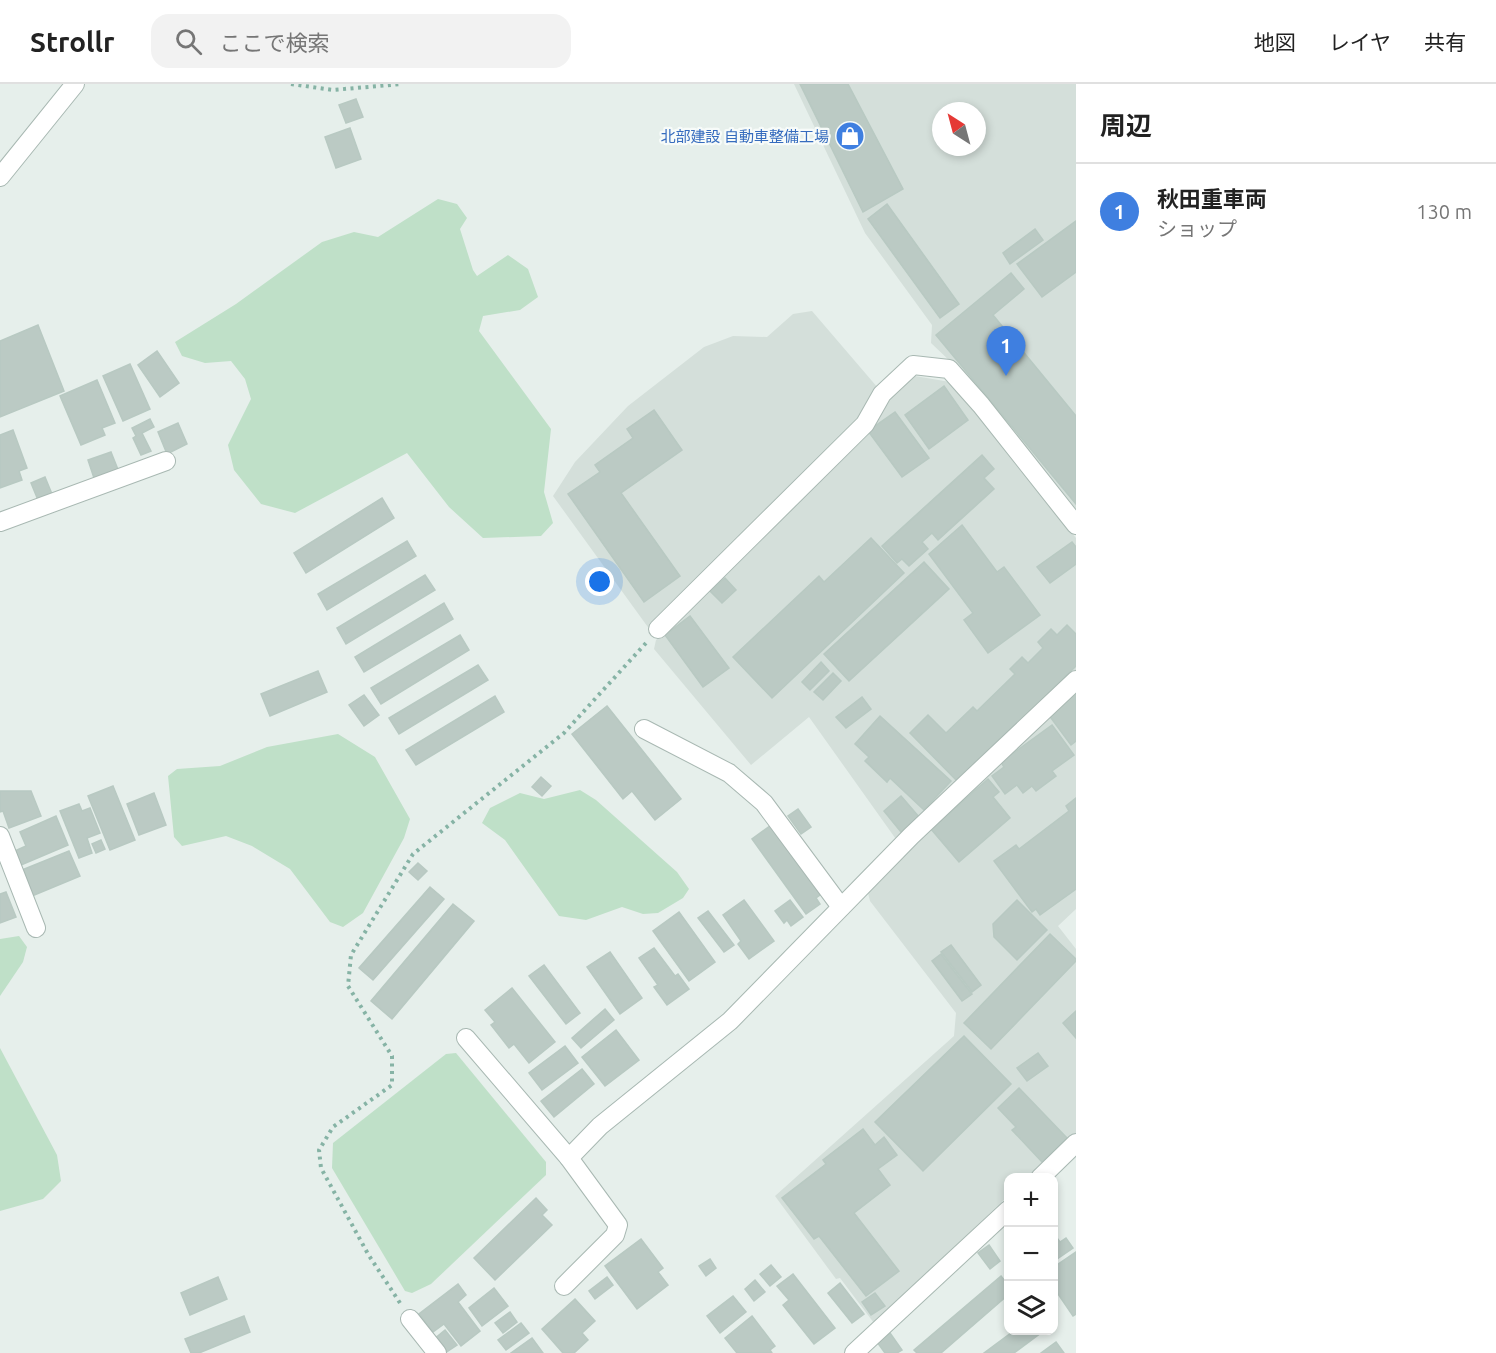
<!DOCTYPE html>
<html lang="ja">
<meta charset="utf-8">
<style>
body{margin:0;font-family:Ubuntu,"Noto Sans JP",sans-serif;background:#f2f2f2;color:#222}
.controls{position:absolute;right:18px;bottom:18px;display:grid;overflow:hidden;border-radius:12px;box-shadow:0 3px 9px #0003}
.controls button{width:54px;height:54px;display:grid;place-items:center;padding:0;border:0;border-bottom:2px solid #e0e0e0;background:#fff;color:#222;font:30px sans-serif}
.compass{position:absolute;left:932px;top:18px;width:54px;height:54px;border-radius:50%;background:#fff;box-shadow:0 3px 9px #0003;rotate:324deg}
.you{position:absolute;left:600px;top:498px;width:21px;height:21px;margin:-15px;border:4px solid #fff;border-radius:50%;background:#1a73e8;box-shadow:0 0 0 9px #1a73e833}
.badge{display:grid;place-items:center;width:39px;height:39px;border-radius:50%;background:#1a73e8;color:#fff;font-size:20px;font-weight:700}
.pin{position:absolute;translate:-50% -50px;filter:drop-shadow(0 2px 3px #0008)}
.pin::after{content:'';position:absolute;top:32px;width:21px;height:18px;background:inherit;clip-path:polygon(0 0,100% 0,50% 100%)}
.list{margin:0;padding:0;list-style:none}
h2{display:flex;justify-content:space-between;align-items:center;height:78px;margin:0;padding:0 24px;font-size:26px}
h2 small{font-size:20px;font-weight:400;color:#767676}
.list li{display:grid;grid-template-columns:39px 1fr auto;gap:18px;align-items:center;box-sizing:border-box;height:96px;padding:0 24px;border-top:2px solid #e0e0e0}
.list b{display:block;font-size:22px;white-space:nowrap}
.list p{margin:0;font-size:20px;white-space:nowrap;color:#767676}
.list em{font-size:20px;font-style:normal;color:#767676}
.icon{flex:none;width:33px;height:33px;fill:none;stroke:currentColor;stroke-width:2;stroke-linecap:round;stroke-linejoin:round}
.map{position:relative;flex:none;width:1076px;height:1269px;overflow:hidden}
header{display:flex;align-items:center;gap:36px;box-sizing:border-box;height:84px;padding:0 30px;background:#fff;border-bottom:2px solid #e0e0e0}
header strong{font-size:28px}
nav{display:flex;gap:33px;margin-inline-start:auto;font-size:21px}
.search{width:420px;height:54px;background:#f2f2f2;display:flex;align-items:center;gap:15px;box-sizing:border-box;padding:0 21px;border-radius:18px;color:#767676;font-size:22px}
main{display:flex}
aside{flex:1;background:#fff}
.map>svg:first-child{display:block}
.built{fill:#d4dfda;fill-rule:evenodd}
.green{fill:#bfe0c8}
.building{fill:#bbcac4;stroke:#b8c9c2;stroke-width:1.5}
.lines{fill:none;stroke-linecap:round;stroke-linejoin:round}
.minor-casing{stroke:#a8b8b2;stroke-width:20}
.path{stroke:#86b3a5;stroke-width:4;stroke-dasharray:3 4.5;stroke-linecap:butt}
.minor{stroke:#fff;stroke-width:18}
.labels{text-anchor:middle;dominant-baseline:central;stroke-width:4.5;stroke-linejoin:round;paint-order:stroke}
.shop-label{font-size:15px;fill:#366cbe;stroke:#f7fbf9;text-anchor:end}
</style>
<header>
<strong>Strollr</strong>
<div class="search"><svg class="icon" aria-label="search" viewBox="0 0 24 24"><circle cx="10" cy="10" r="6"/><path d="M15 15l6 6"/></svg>ここで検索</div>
<nav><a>地図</a><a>レイヤ</a><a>共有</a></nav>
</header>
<main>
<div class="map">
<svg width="1076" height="1269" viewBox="0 0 1076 1269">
<rect width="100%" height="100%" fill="#e6efeb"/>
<g class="built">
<path d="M794,0H1076V431L952,279L931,259L932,241L865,149ZM941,27H977V63H941Z"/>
<path d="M812,227L878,304L861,336L650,546L553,412L575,378L628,322L704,263L733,252L767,253L793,230Z"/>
<path d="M915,292L950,298L1076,454V587L898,758L809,633L751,681L654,565L656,556L704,511L887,316Z"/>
<path d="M1076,602V825L1058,842L1076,865V1049L1029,1093L1008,1094V1112L874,1239L840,1194L836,1195L775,1112L954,952L956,929L870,817L868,809L918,752Z"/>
</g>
<g class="green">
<path d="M438,115L457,120L467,134L460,145L473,186L477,192L508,171L528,185L538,213L520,226L483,232L479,247L551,345L544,408L553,439L541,452L483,454L449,423L407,369L295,429L261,420L234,386L228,361L251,315L245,295L231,277L205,279L182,272L175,258L236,220L322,158L354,148L378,153Z"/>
<path d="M338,650L375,673L410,735L404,754L363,829L343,843L330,838L290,785L252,762L226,752L182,762L174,753L168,692L177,685L220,682L267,663Z"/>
<path d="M580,706L596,716L677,788L689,805L683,814L658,829L643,830L622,823L586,836L559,832L505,756L482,739L490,724L520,709L544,715Z"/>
<path d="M19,852L27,863L23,878L0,912V855Z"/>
<path d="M0,964L57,1071L61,1097L43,1115L0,1127Z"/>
<path d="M456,969L546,1078V1091L431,1200L412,1209L405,1207L332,1084L333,1059L446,970Z"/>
</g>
<g class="building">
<path d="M800,0H848L903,105L863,128Z"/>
<path d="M356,15L363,33L346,39L339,21Z"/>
<path d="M350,44L361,75L336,84L325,53Z"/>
<path d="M887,120L959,220L940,234L868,135Z"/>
<path d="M1076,137V188L1042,213L1017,180Z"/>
<path d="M1035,145L1043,156L1010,180L1003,169Z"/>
<path d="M1011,189L1024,205L993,231L1076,332V420L936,251Z"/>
<path d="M38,241L64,307L0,333V257Z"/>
<path d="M157,267L179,299L160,313L138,281Z"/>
<path d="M130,280L150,325L123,337L103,292Z"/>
<path d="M97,296L115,339L102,344L105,351L81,361L60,312Z"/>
<path d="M944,302L968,336L929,365L905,331Z"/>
<path d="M654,326L682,366L621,409L680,492L644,518L568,410L600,388L595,381L633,354L627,345Z"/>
<path d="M895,328L929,374L902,393L868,347Z"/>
<path d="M150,335L154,343L142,349L151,367L141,371L133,354L136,352L132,344Z"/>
<path d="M178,339L187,360L167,370L158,348Z"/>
<path d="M13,346L27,384L19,387L22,396L0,404V351Z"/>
<path d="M111,368L119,388L95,397L88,376Z"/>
<path d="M982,371L994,385L984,394L994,405L938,456L932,449L922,458L928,465L909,482L902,475L897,479L882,462Z"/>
<path d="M45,393L52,410L38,416L31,399Z"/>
<path d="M382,414L394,434L306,489L294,469Z"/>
<path d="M962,441L997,488L1004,483L1040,531L988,569L964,536L973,529L929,470Z"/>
<path d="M871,454L904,489L772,614L733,573L819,492L824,498Z"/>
<path d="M407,457L416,472L327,526L318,510Z"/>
<path d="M1072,458L1076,463V480L1050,499L1037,483Z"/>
<path d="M924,478L949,505L849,597L824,570Z"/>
<path d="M425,491L435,506L346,560L337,544Z"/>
<path d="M725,494L736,506L722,519L710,507Z"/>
<path d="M444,519L453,535L364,588L355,573Z"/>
<path d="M690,532L729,584L703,603L665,551Z"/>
<path d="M1067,541L1076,550V582L958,698L910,649L928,631L946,649L973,623L977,627L1015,590L1010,585L1022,573L1028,579L1043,564L1038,558L1051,545L1057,551Z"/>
<path d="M460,551L469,566L381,620L371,604Z"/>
<path d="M821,578L829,587L810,606L802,598Z"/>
<path d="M478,581L488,596L399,650L389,634Z"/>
<path d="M318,587L327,608L270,632L261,610Z"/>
<path d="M833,589L841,597L823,616L814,608Z"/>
<path d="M1076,610V657L1071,661L1048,630Z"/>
<path d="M364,611L379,631L364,642L349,621Z"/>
<path d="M495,612L504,628L416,681L406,666Z"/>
<path d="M862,613L871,625L846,644L836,633Z"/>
<path d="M607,622L681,715L655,736L632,707L623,715L572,650Z"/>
<path d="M880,632L951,697L924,726L890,694L887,698L865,677L869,673L855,660Z"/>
<path d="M1052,641L1074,671L1052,687L1056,692L1036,707L1032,702L1023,709L1017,701L1005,710L992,692L1004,683L1001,678Z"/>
<path d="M541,693L551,702L542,712L532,703Z"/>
<path d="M988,695L999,708L993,713L1010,734L959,778L931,745Z"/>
<path d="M113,702L135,756L110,766L88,712Z"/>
<path d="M0,707H31L41,732L9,744L3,727L0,728Z"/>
<path d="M154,709L166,741L139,751L127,720Z"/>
<path d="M901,712L919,733L901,748L884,727Z"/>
<path d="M1076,714V805L1040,831L1036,825L1032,828L994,777L1016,761L1019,765L1069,727L1066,722Z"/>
<path d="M79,720L82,727L90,724L100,749L87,754L92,769L79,774L60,727Z"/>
<path d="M798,725L811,743L801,750L788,732Z"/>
<path d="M56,732L68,761L21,781L15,767L26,762L20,748Z"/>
<path d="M774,739L824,808L816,814L820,820L806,830L752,755Z"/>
<path d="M101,756L105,765L96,769L92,760Z"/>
<path d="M69,767L80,792L32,812L22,786Z"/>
<path d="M418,779L427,787L418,796L409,788Z"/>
<path d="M430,803L444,815L373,896L359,884Z"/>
<path d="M6,808L16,833L0,839V810Z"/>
<path d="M744,816L774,857L749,875L738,860L741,857L723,831Z"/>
<path d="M790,816L803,833L791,842L787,836L784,839L775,827Z"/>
<path d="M1017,816L1047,846L1017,876L994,853L993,840Z"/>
<path d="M453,820L474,837L392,935L371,917Z"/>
<path d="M708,827L734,861L724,868L698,834Z"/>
<path d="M679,828L715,878L689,897L653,847Z"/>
<path d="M1050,850L1076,875V877L991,965L964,939Z"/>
<path d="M951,861L981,901L972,908L941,868Z"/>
<path d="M654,864L675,892L678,890L689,905L667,921L654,903L658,901L639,874Z"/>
<path d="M610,868L642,914L620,930L587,883Z"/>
<path d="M941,870L972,910L962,917L932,877Z"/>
<path d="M544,881L580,929L566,940L529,892Z"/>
<path d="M512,904L555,958L529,979L514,960L509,964L491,941L495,938L485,926Z"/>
<path d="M605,925L614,936L581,964L572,954Z"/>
<path d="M1076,927V954L1063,939Z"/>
<path d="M616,946L639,976L605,1002L582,973Z"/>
<path d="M964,952L1011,1000L923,1087L875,1038Z"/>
<path d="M565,962L578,979L542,1006L529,989Z"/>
<path d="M1038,969L1048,982L1027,997L1017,984Z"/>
<path d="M582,985L594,1000L554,1033L541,1017Z"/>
<path d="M1019,1004L1067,1054L1042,1078L1012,1046L1016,1043L998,1024Z"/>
<path d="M863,1045L875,1061L884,1053L897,1071L878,1085L890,1101L854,1129L899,1187L866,1212L819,1152L814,1155L782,1114L826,1080L823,1076Z"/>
<path d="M536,1114L547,1126L542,1131L552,1141L495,1196L474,1174Z"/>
<path d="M1054,1150L1060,1158L1066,1154L1073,1164L1054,1177Z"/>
<path d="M641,1155L663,1184L658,1188L668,1201L637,1225L605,1182Z"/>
<path d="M989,1161L1000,1177L990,1185L978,1169Z"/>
<path d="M1076,1168V1230L1073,1232L1054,1204V1183Z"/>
<path d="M710,1175L716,1184L706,1192L699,1182Z"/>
<path d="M771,1181L781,1193L770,1202L760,1190Z"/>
<path d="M793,1190L835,1244L814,1260L783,1221L789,1216L777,1202Z"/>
<path d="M1001,1192L1008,1201V1211L941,1269H917L914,1266Z"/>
<path d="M218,1193L227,1215L190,1231L181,1209Z"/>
<path d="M607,1193L613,1201L595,1215L589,1207Z"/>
<path d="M755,1196L765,1208L754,1217L745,1205Z"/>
<path d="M840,1199L864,1230L852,1239L828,1209Z"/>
<path d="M458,1200L466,1211L458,1218L480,1247L461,1262L444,1240L433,1248L419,1230Z"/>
<path d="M494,1204L508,1222L482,1242L469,1224Z"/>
<path d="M875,1209L885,1222L871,1231L862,1218Z"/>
<path d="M733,1212L746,1228L720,1249L707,1232Z"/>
<path d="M575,1215L595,1237L582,1249L588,1256L574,1269H563L542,1245Z"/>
<path d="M510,1228L517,1238L503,1249L495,1239Z"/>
<path d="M244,1232L250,1248L199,1269H191L185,1255Z"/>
<path d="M752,1232L775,1262L770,1266L772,1269H737L725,1254Z"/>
<path d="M521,1239L529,1249L506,1266L498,1256Z"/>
<path d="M445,1246L457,1261L445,1269L434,1255Z"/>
<path d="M1015,1246H1045L1014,1269H984Z"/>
<path d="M890,1249L902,1266L897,1269H885L877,1258Z"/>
<path d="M532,1254L543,1269H511Z"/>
<path d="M1056,1258L1064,1269H1041Z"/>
</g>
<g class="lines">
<g class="minor-casing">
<g id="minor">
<path d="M0,93L75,0"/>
<path d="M0,438L166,377"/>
<path d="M658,545L865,340L882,310L913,281L949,285L981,321L1076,441"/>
<path d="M644,645L729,689L764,719L841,823"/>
<path d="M0,752L36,844"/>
<path d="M466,954L569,1074L600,1042L730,937L911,752L1076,596"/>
<path d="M1040,1094L1076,1059"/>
<path d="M564,1202L615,1151L618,1141L569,1074"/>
<path d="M410,1235L437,1269"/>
<path d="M854,1269L1008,1126"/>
</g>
</g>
<g class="path">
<path d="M291,0L333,6L402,0"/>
<path d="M400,1219L368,1170L321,1084L319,1066L333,1043L392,1001V972L348,902L351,871L413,770L564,649L646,559"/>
</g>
<use href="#minor" class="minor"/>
</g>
<defs>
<g id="shop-disc" transform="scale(1.5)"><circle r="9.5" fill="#3f7fe0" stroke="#f7fbf9"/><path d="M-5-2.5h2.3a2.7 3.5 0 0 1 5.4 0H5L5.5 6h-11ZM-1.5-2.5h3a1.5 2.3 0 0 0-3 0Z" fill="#fff"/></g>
</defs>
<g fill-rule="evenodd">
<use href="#shop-disc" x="850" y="52"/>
</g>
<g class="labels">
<g class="shop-label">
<text x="829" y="52">北部建設 自動車整備工場</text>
</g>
</g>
</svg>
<div class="controls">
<button>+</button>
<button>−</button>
<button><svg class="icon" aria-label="layers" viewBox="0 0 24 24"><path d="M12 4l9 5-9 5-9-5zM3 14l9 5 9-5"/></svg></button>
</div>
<svg class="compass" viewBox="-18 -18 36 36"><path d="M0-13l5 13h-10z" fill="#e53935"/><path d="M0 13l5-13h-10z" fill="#767676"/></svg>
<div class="you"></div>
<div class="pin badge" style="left:1006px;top:292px;background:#3f7fe0">1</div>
</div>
<aside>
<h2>周辺<small></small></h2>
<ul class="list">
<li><span class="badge" style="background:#3f7fe0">1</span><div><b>秋田重車両</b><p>ショップ</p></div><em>130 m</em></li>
</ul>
</aside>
</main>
